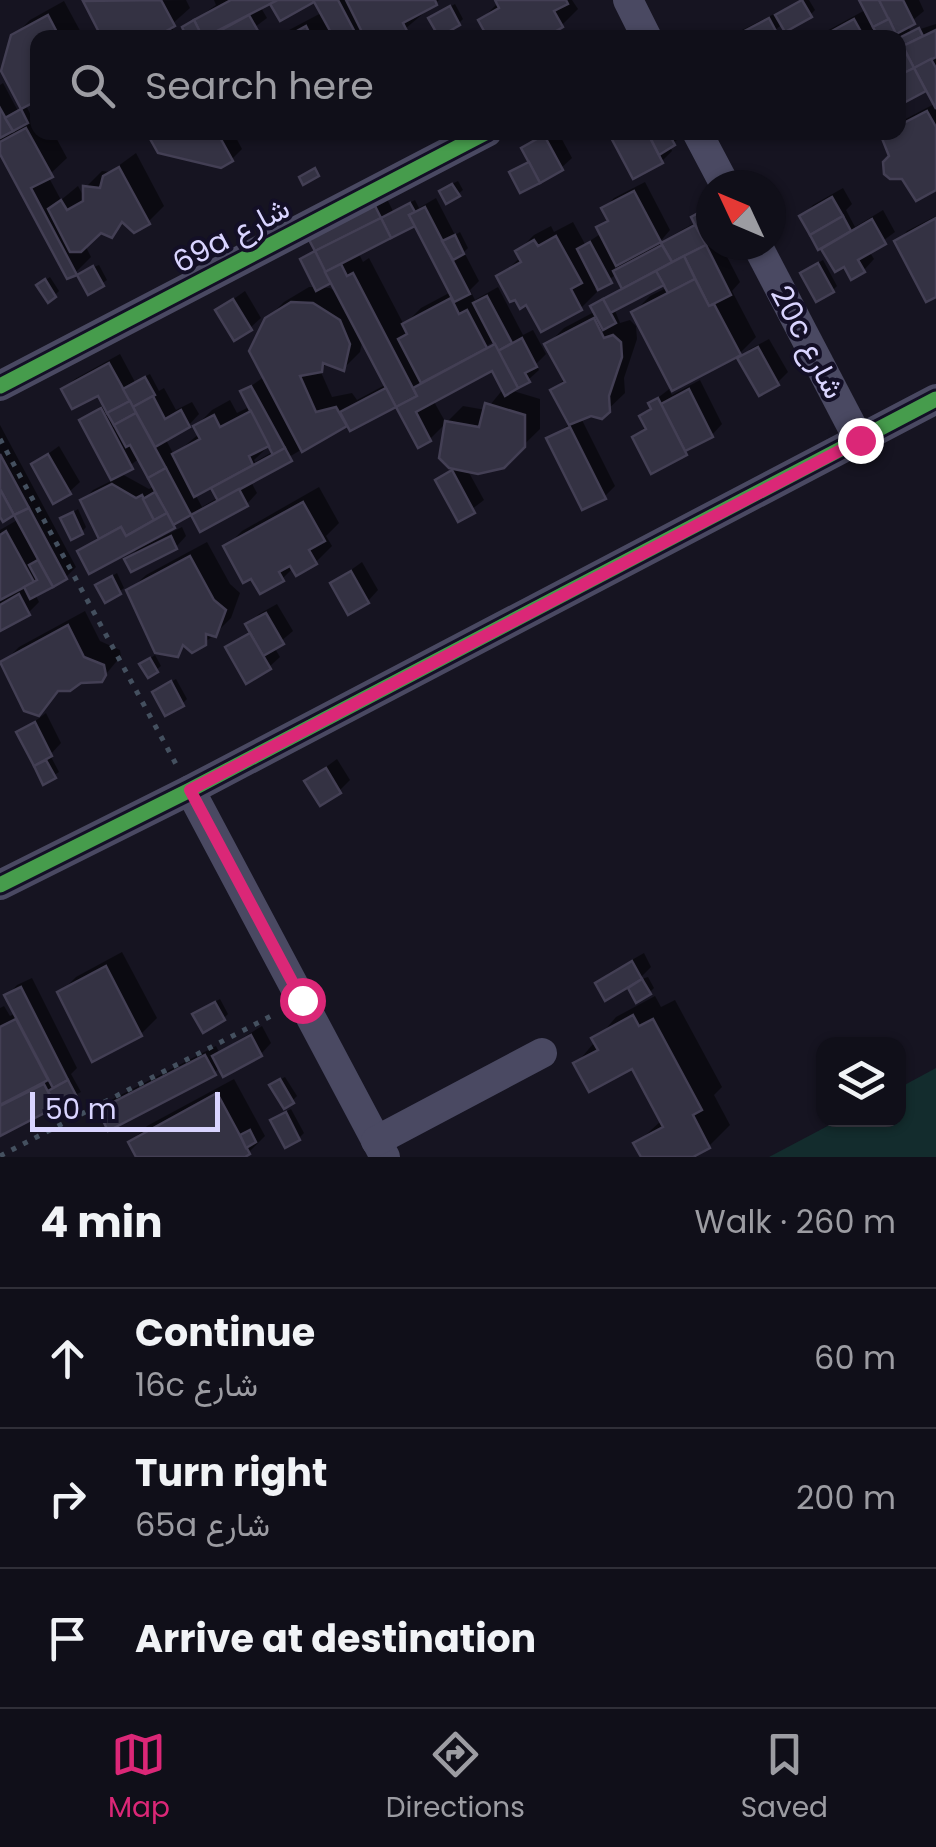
<!DOCTYPE html>
<meta charset="utf-8">
<style>
body{margin:0;font-family:Poppins,Vazirmatn,sans-serif;background:#191822;color:#f1f3f6}
.controls{position:absolute;right:30px;bottom:30px;display:grid;overflow:hidden;border-radius:20px;box-shadow:0 2px 8px #0004}
.controls button{width:90px;height:90px;display:grid;place-items:center;padding:0;border:0;border-bottom:2px solid #302f38;background:#100f19;color:#f1f3f6;font:50px sans-serif}
.compass{position:absolute;left:696px;top:170px;width:90px;height:90px;border-radius:50%;background:#100f19;box-shadow:0 2px 8px #0004;rotate:314deg}
.scale{position:absolute;left:30px;bottom:25px;width:190px;box-sizing:border-box;padding-left:10px;border:5px solid #d9d4ff;border-top:0;font-size:28px;line-height:35px;white-space:nowrap;color:#d9d4ff;-webkit-text-stroke:8px #130f26;paint-order:stroke}
.stop{position:absolute;width:30px;height:30px;margin:-22px;border:8px solid #db2777;border-radius:50%;background:#fff}
.stop.end{background:#db2777;border-color:#fff;box-shadow:0 2px 10px #0008}
.list{margin:0;padding:0;list-style:none}
h2{display:flex;justify-content:space-between;align-items:center;height:130px;margin:0;padding:0 40px;font-size:42px}
h2 small{font-size:32px;font-weight:400;color:#9c9ca2}
.list li{display:grid;grid-template-columns:65px 1fr auto;gap:30px;align-items:center;box-sizing:border-box;height:140px;padding:0 40px;border-top:2px solid #302f38}
.list b{display:block;font-size:38px;white-space:nowrap}
.list p{margin:0;font-size:32px;white-space:nowrap;color:#9c9ca2}
.list em{font-size:32px;font-style:normal;color:#9c9ca2}
.icon{flex:none;width:55px;height:55px;fill:none;stroke:currentColor;stroke-width:2;stroke-linecap:round;stroke-linejoin:round}
.map{position:relative;flex:none;width:936px;height:1157px;overflow:hidden}
.search{position:absolute;background:#100f19;box-shadow:0 2px 8px #0004;left:30px;right:30px;top:30px;height:110px;display:flex;align-items:center;gap:25px;box-sizing:border-box;padding:0 35px;border-radius:20px;color:#9c9ca2;font-size:38px}
.sheet{height:550px;background:#100f19}
nav{display:flex;justify-content:space-around;align-items:center;box-sizing:border-box;height:140px;border-top:2px solid #302f38;background:#100f19;font-size:28px;color:#9c9ca2}
nav a{display:grid;justify-items:center;gap:5px}
nav .on{color:#db2777}
.map>svg:first-child{display:block}
.green{fill:#132c2d}
.shadow{fill:#0007;fill-rule:evenodd}
.building{fill:#343243;stroke:#433f54;stroke-width:2.5}
.lines{fill:none;stroke-linecap:round;stroke-linejoin:round}
.path{stroke:#44505f;stroke-width:5;stroke-dasharray:5 8;stroke-linecap:butt}
.minor{stroke:#4a4962;stroke-width:30}
.cycleway-casing{stroke:#130f26;stroke-width:21}
.cycleway{stroke:#469c4c;stroke-width:15}
.route{stroke:#db2777;stroke-width:12}
.labels{text-anchor:middle;dominant-baseline:central;stroke-width:8;stroke-linejoin:round;paint-order:stroke}
.street-label{font-size:30px;fill:#d9d4ff;stroke:#130f26}
</style>
<div class="map">
<svg width="936" height="1157" viewBox="0 0 936 1157">
<rect width="100%" height="100%" fill="#161421"/>
<path class="green" d="M936,1068V1157H769L839,1120H898L899,1088Z"/>
<g class="shadow">
<path d="M186,0L190,8L171,25L177,38H105L86,1Z"/>
<path d="M214,0H312H272L260,6L267,18L240,38H190L185,27L216,5Z"/>
<path d="M316,0H439L405,29L384,31L374,38H274L323,12Z"/>
<path d="M497,0H572L578,9L562,25L539,37L536,31L481,20L499,2Z"/>
<path d="M802,0H809L815,10L810,15L783,24L764,38H726Z"/>
<path d="M862,0H919L924,11L907,25L911,32L936,24V187L892,156L884,136L887,132H898V123L936,103L927,88L898,103V38H814L867,9Z"/>
<path d="M64,1L84,38H38L25,104L33,119L38,117V132H53L67,158L48,176L61,200L78,186L85,199L86,187L102,171L110,172L136,153L164,206L148,222H125L112,235L101,230L85,245L91,257L75,273L0,149V85L3,83L18,111L23,108L3,71L13,37L30,20Z"/>
<path d="M455,4L463,19L459,23L436,14Z"/>
<path d="M71,132H90L75,140Z"/>
<path d="M157,132H233L242,149L232,159Z"/>
<path d="M544,132H558L572,158L561,168L512,172L531,160L524,148Z"/>
<path d="M611,132H675L678,139L670,146L672,151L662,161Z"/>
<path d="M458,181L463,190L458,194L446,187Z"/>
<path d="M645,182L670,230L659,243L696,222L694,217L711,206V245H721L740,282L732,291L756,337L740,353L669,390L672,395L700,380L722,424L712,435L652,470L635,437L647,425L642,416L652,406L651,403L672,387L634,312L650,296L668,287L665,282L614,308L620,323L630,320L636,326L637,339L624,378L625,393L601,416L591,413L581,418L615,486L604,497L549,439L571,423L553,391L565,378L548,344L564,328L596,311L623,286L617,274L595,289L597,292L581,308L527,301L499,277L521,257L518,251L534,235L551,226L554,232L573,222L585,244L602,233L599,228L609,218L604,209L614,198Z"/>
<path d="M843,188L852,204L846,210L855,227L883,210L895,232L869,251L874,259L864,270L844,264L824,249L833,241L802,216L813,205Z"/>
<path d="M384,193L393,211L415,200L419,208L436,198L455,235L460,232L468,248L464,252L479,281L470,290L475,300L498,287L523,335L533,330L546,354L536,364L539,370L528,380L510,390L540,399V429L503,465L467,469L484,500L459,519L438,480L452,468L447,422L463,406L486,410L504,388L493,368L433,400L446,423L430,439L397,402L348,422L250,480L257,493L247,504L201,528L192,512L90,570L80,551L100,536L83,501L93,490L113,480L82,420L105,403L99,392L64,389L75,379L120,354L135,382L150,374L159,391L164,388L176,410L192,402L199,414L189,425L165,438L174,455L200,433L196,426L212,410L230,400L237,413L251,406L243,392L265,376L267,319L284,302L309,287H316L317,250ZM416,222L451,292L421,308L404,325L369,258L363,262L358,252ZM329,281L339,294L330,288L317,287ZM363,338L387,384L357,400L352,393L332,397L320,370L328,362L344,368L360,352ZM497,340V345L477,356L475,352ZM271,444L274,451L255,462L254,460ZM140,458L155,486L149,489L120,473ZM222,481L214,488L219,497L202,507L195,494Z"/>
<path d="M936,216V294L897,242L907,231Z"/>
<path d="M823,260L837,286L833,290L807,269Z"/>
<path d="M99,265L107,280L89,292L79,273Z"/>
<path d="M50,277L59,291L55,295L44,281Z"/>
<path d="M245,291L261,318L250,328L218,310Z"/>
<path d="M769,339L788,372L777,383L741,359L750,349Z"/>
<path d="M0,425L76,567L66,577L35,594L39,602L28,613L0,628V530L19,519L13,513L0,520Z"/>
<path d="M59,446L80,482L69,492L34,464Z"/>
<path d="M319,487L339,523L326,536L332,546L316,562L294,567L282,579L226,547L242,531Z"/>
<path d="M78,509L86,527L82,532L63,519Z"/>
<path d="M182,527L186,536L176,547L127,559L138,549Z"/>
<path d="M207,542L230,584L240,593L231,618L215,634L204,643L186,644L177,654L129,591L146,575Z"/>
<path d="M362,562L378,590L368,601L333,583Z"/>
<path d="M117,573L124,588L119,592L98,585Z"/>
<path d="M277,604L293,631L274,647L280,657L269,667L228,648L251,630L248,625L259,614Z"/>
<path d="M85,611L100,641L120,650L121,656L101,680H80L61,688L38,713L3,663L19,647Z"/>
<path d="M155,655L161,666L156,670L142,664Z"/>
<path d="M176,679L187,699L182,704L160,688Z"/>
<path d="M46,713L61,743L50,755L59,772L45,781L19,733Z"/>
<path d="M337,759L350,780L339,791L307,781Z"/>
<path d="M122,952L157,1018L141,1034L60,993L76,977Z"/>
<path d="M644,953L651,967L638,980L648,977L654,988L650,992L631,988L638,981L598,983L609,973Z"/>
<path d="M32,978L77,1068L71,1074L81,1092L0,1133V1008L4,1006L10,1016L16,1013L7,996L17,985Z"/>
<path d="M655,996L661,1007L675,1000L722,1087L714,1095L730,1125L709,1146L636,1144L662,1120L633,1066L576,1064L616,1017Z"/>
<path d="M220,999L228,1014L224,1018L200,1010Z"/>
<path d="M262,1026L271,1043L261,1054L224,1074L220,1067L214,1073L101,1111L111,1100L216,1046L219,1052Z"/>
<path d="M285,1077L297,1096L292,1101L277,1081Z"/>
<path d="M234,1079L265,1136L249,1152L131,1142L147,1126Z"/>
<path d="M291,1109L304,1133L299,1138L278,1116Z"/>
</g>
<g class="building">
<path d="M161,0L175,26L154,38H102L83,1Z"/>
<path d="M231,0H278L203,38L194,20Z"/>
<path d="M278,0H313L314,2L280,21L270,4Z"/>
<path d="M313,0H338L358,38H334Z"/>
<path d="M346,0H435L437,5L403,23L407,31L395,38H384L383,35L365,38Z"/>
<path d="M495,0H566L568,4L554,11L563,27L544,38L535,34L529,38H488L478,20L499,8Z"/>
<path d="M802,0L812,17L785,32L775,15Z"/>
<path d="M859,0H879L889,19L873,27Z"/>
<path d="M879,0H903L915,24L896,34Z"/>
<path d="M450,6L460,25L439,37L428,18Z"/>
<path d="M48,15L60,38H38V100L21,109L1,71L11,35Z"/>
<path d="M249,15L258,31L246,38H207Z"/>
<path d="M769,18L777,33L769,38H731Z"/>
<path d="M854,19L864,37L871,34L873,38H819Z"/>
<path d="M889,19L896,34L898,38H879L873,27Z"/>
<path d="M194,20L203,38H187L182,27Z"/>
<path d="M306,26L312,38H284Z"/>
<path d="M919,28L923,36L903,46L899,38Z"/>
<path d="M936,30V57L914,68L903,46Z"/>
<path d="M898,38L914,68L899,76L898,75Z"/>
<path d="M931,59L936,68V109L914,68Z"/>
<path d="M914,68L926,91L898,106V76Z"/>
<path d="M0,108L13,131L0,138Z"/>
<path d="M21,109L28,123L13,131L5,118Z"/>
<path d="M927,111L936,127V190L916,201L902,179H890L884,174L883,162L889,156L881,136L898,132V126Z"/>
<path d="M26,128L53,177L31,188L77,275L67,279L0,154V142Z"/>
<path d="M157,132H217L233,161L221,168L158,153L149,137Z"/>
<path d="M608,132H647L663,163L633,179Z"/>
<path d="M659,132H668L675,145L659,155L650,137Z"/>
<path d="M544,135L563,170L540,183L521,148Z"/>
<path d="M529,162L540,183L520,193L509,172Z"/>
<path d="M119,167L150,224L134,233L122,222L112,238L101,233L81,252H70L48,209L61,200L67,210L83,201V186L100,188L103,176Z"/>
<path d="M315,168L319,176L303,185L299,177Z"/>
<path d="M452,184L460,196L446,204L439,191Z"/>
<path d="M634,191L661,242L616,266L596,227L608,221L601,208Z"/>
<path d="M832,197L843,216L810,235L799,216Z"/>
<path d="M373,202L381,218L315,251L307,236Z"/>
<path d="M410,203L415,212L409,215L415,226L391,238L381,218Z"/>
<path d="M425,207L470,294L454,302L409,215Z"/>
<path d="M709,207L711,234L702,239L691,217Z"/>
<path d="M843,216L851,231L818,250L810,235Z"/>
<path d="M381,218L391,238L325,272L315,251Z"/>
<path d="M936,218V297L926,302L894,241Z"/>
<path d="M872,219L886,244L858,260L865,272L851,280L844,267L835,272L821,249Z"/>
<path d="M695,225L706,245L672,262L661,243Z"/>
<path d="M455,235L464,254L453,260L442,241Z"/>
<path d="M556,236L582,283L571,289L582,310L541,332L526,305L520,309L515,300L510,302L496,276L521,262L515,251L534,240L538,246Z"/>
<path d="M590,242L612,283L598,290L577,249Z"/>
<path d="M662,245L672,262L622,289L613,271Z"/>
<path d="M706,245L731,295L709,306L684,256Z"/>
<path d="M315,251L331,283L316,291L300,259Z"/>
<path d="M684,256L695,279L668,293L656,271Z"/>
<path d="M818,263L834,292L816,302L800,273Z"/>
<path d="M341,264L347,276L353,273L417,396L396,407L325,272Z"/>
<path d="M93,266L104,286L88,295L77,275Z"/>
<path d="M656,271L664,285L610,313L603,299Z"/>
<path d="M45,279L56,297L48,303L36,285Z"/>
<path d="M695,279L709,306L714,304L741,355L672,391L631,312Z"/>
<path d="M487,296L512,343L498,351L473,303Z"/>
<path d="M451,298L459,314L467,310L487,348L421,383L398,339L407,334L402,324Z"/>
<path d="M233,299L252,330L234,341L215,310Z"/>
<path d="M603,299L616,323L603,330L590,306Z"/>
<path d="M291,302L313,303L340,320L350,344L344,371L323,363L322,372L300,376L316,412L336,407L347,426L302,452L249,351L265,318Z"/>
<path d="M594,318L604,338L613,335L621,342L622,357L609,396L610,412L602,419L591,416L569,425L550,390L565,382L544,344Z"/>
<path d="M522,338L537,367L525,373L530,382L518,388L498,351Z"/>
<path d="M495,344L518,388L505,396L492,371L416,412L431,441L418,448L396,407L417,396L413,388Z"/>
<path d="M758,347L779,385L759,396L737,358Z"/>
<path d="M109,363L130,401L107,413L98,396L72,409L61,389Z"/>
<path d="M145,377L155,395L133,407L123,389Z"/>
<path d="M251,386L285,448L273,455L240,391Z"/>
<path d="M386,388L396,407L350,431L340,412Z"/>
<path d="M689,389L713,437L685,451L661,404Z"/>
<path d="M153,396L165,419L181,410L190,427L155,447L133,407Z"/>
<path d="M658,398L687,455L651,474L632,437L646,429L639,416L651,409L648,403Z"/>
<path d="M130,401L136,413L114,425L107,413Z"/>
<path d="M485,403L525,415V447L504,468L478,474L449,468L439,458L445,421L479,427Z"/>
<path d="M101,408L133,469L111,480L79,420Z"/>
<path d="M251,411L269,446L249,456L253,465L194,497L172,454L200,439L193,426L214,415L220,427Z"/>
<path d="M136,413L166,468L148,478L130,445L126,447L114,425Z"/>
<path d="M570,427L606,499L582,510L546,438Z"/>
<path d="M285,448L292,461L218,501L211,488Z"/>
<path d="M0,454L29,508L14,515L0,489Z"/>
<path d="M48,454L71,494L53,504L31,464Z"/>
<path d="M166,468L191,515L173,525L148,478Z"/>
<path d="M452,470L475,513L458,522L435,480Z"/>
<path d="M112,484L136,498L142,495L154,520L126,536L121,527L99,539L80,500Z"/>
<path d="M0,489L14,515L3,522L0,517Z"/>
<path d="M239,489L248,506L200,532L191,515Z"/>
<path d="M155,492L167,513L154,520L143,499Z"/>
<path d="M303,502L325,541L309,550L317,564L296,576L290,566L279,572L284,581L260,594L251,579L243,583L223,546Z"/>
<path d="M29,508L67,579L53,587L14,515Z"/>
<path d="M73,512L83,534L71,540L60,518Z"/>
<path d="M167,513L175,528L89,574L77,551L121,527L126,536Z"/>
<path d="M6,531L34,582L0,600V535Z"/>
<path d="M171,536L177,549L131,572L124,559Z"/>
<path d="M190,556L214,600L226,610L216,637L206,634V645L192,653L183,645L178,657L155,653L126,590Z"/>
<path d="M38,560L53,587L30,599L24,587L37,580L29,565Z"/>
<path d="M351,571L369,603L348,615L330,583Z"/>
<path d="M112,576L121,594L105,603L95,585Z"/>
<path d="M19,594L30,615L0,631V605Z"/>
<path d="M266,613L284,644L263,656L245,624Z"/>
<path d="M68,625L84,657L104,665L106,675L102,682L81,683L70,691H58L39,716L24,711L0,662Z"/>
<path d="M250,633L271,669L246,684L225,647Z"/>
<path d="M150,658L158,672L148,678L139,664Z"/>
<path d="M171,681L184,706L165,716L152,692Z"/>
<path d="M35,722L52,756L34,766L16,732Z"/>
<path d="M46,760L56,778L43,785L34,766Z"/>
<path d="M326,768L341,793L320,806L304,781Z"/>
<path d="M632,961L642,979L605,1001L595,983Z"/>
<path d="M106,966L142,1036L92,1062L57,992Z"/>
<path d="M642,979L651,994L636,1003L628,988Z"/>
<path d="M21,987L68,1080L53,1088L4,995Z"/>
<path d="M215,1002L225,1020L203,1033L192,1014Z"/>
<path d="M633,1015L639,1026L653,1019L702,1110L693,1115L710,1148L693,1157H641L633,1143L663,1127L632,1069L589,1092L573,1063L598,1050L591,1038Z"/>
<path d="M16,1019L48,1080L0,1105V1027Z"/>
<path d="M251,1035L262,1056L223,1077L212,1056Z"/>
<path d="M205,1055L216,1075L108,1131L98,1110Z"/>
<path d="M280,1079L294,1103L284,1109L269,1085Z"/>
<path d="M68,1080L78,1099L57,1110L48,1091Z"/>
<path d="M44,1084L56,1107L0,1136V1106Z"/>
<path d="M217,1093L250,1154L245,1157H136L128,1142Z"/>
<path d="M286,1112L300,1140L285,1148L270,1120Z"/>
<path d="M250,1130L256,1142L246,1148L240,1135Z"/>
</g>
<g class="lines">
<g class="path">
<path d="M0,439L177,766"/>
<path d="M0,1156L277,1013"/>
</g>
<g class="minor">
<path d="M628,0L647,38"/>
<path d="M697,132L725,185"/>
<path d="M757,245L859,440"/>
<path d="M0,386L487,132"/>
<path d="M190,790L385,1157"/>
<path d="M0,885L190,790L936,399"/>
<path d="M376,1141L542,1053"/>
</g>
<g class="cycleway-casing">
<g id="cycleway">
<path d="M0,386L487,132"/>
<path d="M0,885L190,790L936,399"/>
</g>
</g>
<use href="#cycleway" class="cycleway"/>
</g>
<g class="lines">
<path class="route" d="M302,1000L190,790L860,440"/>
</g>
<g class="labels">
<g class="street-label">
<text transform="translate(231 235) rotate(-28)">69a شارع</text>
<text transform="translate(808 342) rotate(62)">20c شارع</text>
</g>
</g>
</svg>
<div class="controls">
<button><svg class="icon" aria-label="layers" viewBox="0 0 24 24"><path d="M12 4l9 5-9 5-9-5zM3 14l9 5 9-5"/></svg></button>
</div>
<svg class="compass" viewBox="-18 -18 36 36"><path d="M0-13l5 13h-10z" fill="#e53935"/><path d="M0 13l5-13h-10z" fill="#9c9ca2"/></svg>
<div class="scale">50 m</div>
<div class="stop" style="left:302px;top:1000px"></div>
<div class="stop end" style="left:860px;top:440px"></div>
<div class="search"><svg class="icon" aria-label="search" viewBox="0 0 24 24"><circle cx="10" cy="10" r="6"/><path d="M15 15l6 6"/></svg>Search here</div>
</div>
<section class="sheet">
<h2>4 min<small>Walk · 260 m</small></h2>
<ul class="list">
<li><svg class="icon" aria-label="ahead" viewBox="0 0 24 24"><path d="M12 20V5M6 11l6-6 6 6"/></svg><div><b>Continue</b><p>16c شارع</p></div><em>60 m</em></li>
<li><svg class="icon" aria-label="right" viewBox="0 0 24 24"><path d="M7 20v-9h11M14 6l5 5-5 5"/></svg><div><b>Turn right</b><p>65a شارع</p></div><em>200 m</em></li>
<li><svg class="icon" aria-label="arrive" viewBox="0 0 24 24"><path d="M6 21V4h12l-3 4 3 4H6"/></svg><div><b>Arrive at destination</b></div></li>
</ul>
</section>
<nav>
<a class="on"><svg class="icon" aria-label="map" viewBox="0 0 24 24"><path d="M3 6l6-2 6 2 6-2v14l-6 2-6-2-6 2zM9 4v14M15 6v14"/></svg>Map</a>
<a><svg class="icon" aria-label="directions" viewBox="0 0 24 24"><path d="M12 3l9 9-9 9-9-9zM9 14v-3h6M13 9l2 2-2 2"/></svg>Directions</a>
<a><svg class="icon" aria-label="saved" viewBox="0 0 24 24"><path d="M7 4h10v16l-5-4-5 4z"/></svg>Saved</a>
</nav>
